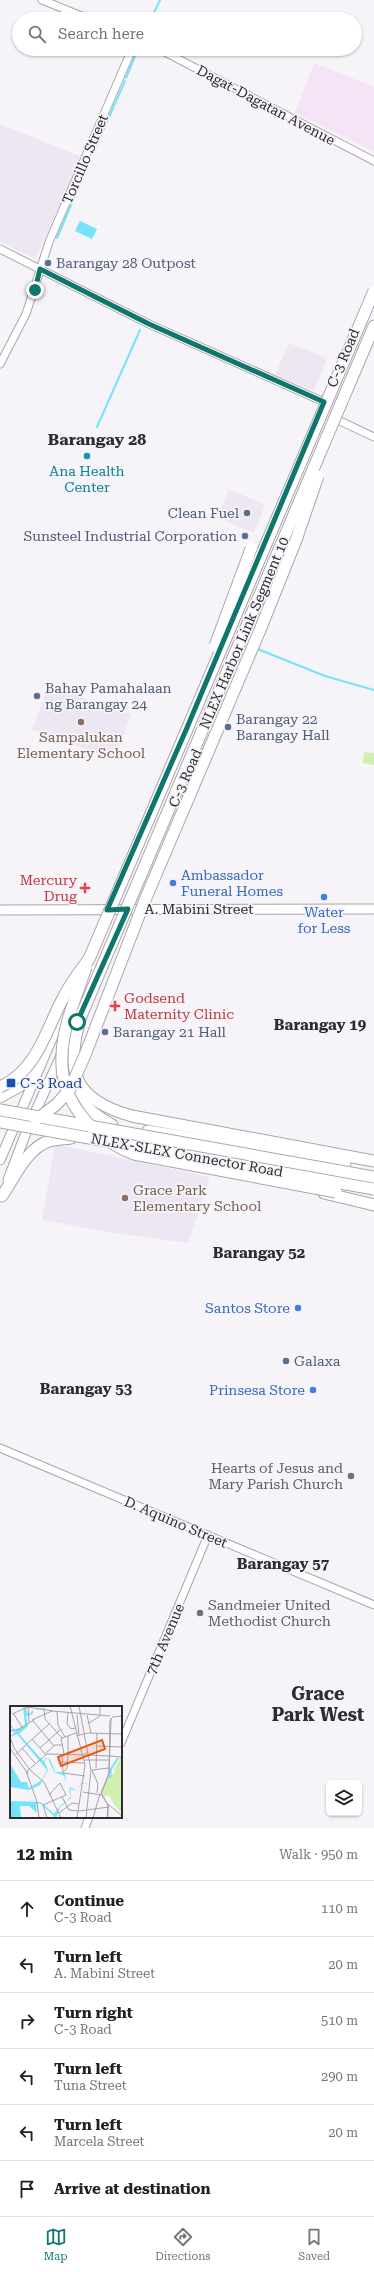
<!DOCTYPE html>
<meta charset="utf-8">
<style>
body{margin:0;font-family:"Roboto Serif",serif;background:#f6f6f6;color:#202124}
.controls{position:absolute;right:12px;bottom:12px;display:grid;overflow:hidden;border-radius:6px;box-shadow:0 1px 3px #0004}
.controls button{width:36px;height:36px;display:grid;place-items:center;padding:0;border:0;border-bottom:1px solid #e0e0e0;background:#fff;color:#202124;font:20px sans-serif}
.stop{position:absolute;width:12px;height:12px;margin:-9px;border:3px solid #0f766e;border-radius:50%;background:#fff}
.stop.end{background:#0f766e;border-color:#fff;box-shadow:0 1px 4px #0008}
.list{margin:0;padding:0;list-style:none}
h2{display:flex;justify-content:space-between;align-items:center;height:52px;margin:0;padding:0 16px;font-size:17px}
h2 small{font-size:13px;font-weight:400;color:#757577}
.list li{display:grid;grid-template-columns:26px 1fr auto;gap:12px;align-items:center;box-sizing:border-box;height:56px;padding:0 16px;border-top:1px solid #e0e0e0}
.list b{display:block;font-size:15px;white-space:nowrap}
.list p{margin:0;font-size:13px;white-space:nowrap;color:#757577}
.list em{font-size:13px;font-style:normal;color:#757577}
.icon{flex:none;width:22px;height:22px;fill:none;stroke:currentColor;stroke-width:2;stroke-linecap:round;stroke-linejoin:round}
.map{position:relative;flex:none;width:374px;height:1828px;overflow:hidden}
.search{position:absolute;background:#fff;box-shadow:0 1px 3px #0004;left:12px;right:12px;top:12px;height:44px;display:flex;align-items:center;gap:10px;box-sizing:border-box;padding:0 14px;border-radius:22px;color:#757577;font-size:15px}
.sheet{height:388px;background:#fff}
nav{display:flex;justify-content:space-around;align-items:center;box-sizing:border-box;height:56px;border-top:1px solid #e0e0e0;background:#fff;font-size:11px;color:#757577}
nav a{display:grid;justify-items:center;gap:2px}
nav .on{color:#0f766e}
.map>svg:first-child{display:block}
.built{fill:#ede7f3}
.industrial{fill:#f5e4f6}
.green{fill:#d1efaf}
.water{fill:#74e4fb}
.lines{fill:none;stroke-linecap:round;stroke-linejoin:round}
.stream{stroke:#74e4fb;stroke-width:2}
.minor-casing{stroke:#a9a6ab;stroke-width:9}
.major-casing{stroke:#a9a6ab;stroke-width:11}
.highway-casing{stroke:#a9a6ab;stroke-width:13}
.minor{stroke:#fff;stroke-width:7}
.major{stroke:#fff;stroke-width:9}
.highway{stroke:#fff;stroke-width:11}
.highway-bridge-casing{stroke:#a9a6ab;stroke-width:13;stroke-linecap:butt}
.highway-bridge{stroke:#fff;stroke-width:11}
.route{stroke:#0f766e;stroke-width:5}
.service-dot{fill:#5c6f8a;stroke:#f6f3f9;stroke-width:1.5}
.culture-dot{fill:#0f9aa8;stroke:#f6f3f9;stroke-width:1.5}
.education-dot{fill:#8d6e63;stroke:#f6f3f9;stroke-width:1.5}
.shop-dot{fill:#3f7fe0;stroke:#f6f3f9;stroke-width:1.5}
.health-dot{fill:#e0444e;stroke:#f6f3f9;stroke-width:1.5}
.transit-dot{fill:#1a4fb4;stroke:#f6f3f9;stroke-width:1.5}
.worship-dot{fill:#6b7280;stroke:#f6f3f9;stroke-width:1.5}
.labels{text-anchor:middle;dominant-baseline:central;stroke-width:3.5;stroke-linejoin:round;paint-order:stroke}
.street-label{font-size:14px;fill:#2d2c2e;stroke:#f6f3f9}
.service-label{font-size:14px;fill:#4e5e75;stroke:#f6f3f9;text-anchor:start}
.culture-label{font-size:14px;fill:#0d838f;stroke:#f6f3f9}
.education-label{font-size:14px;fill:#785e54;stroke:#f6f3f9}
.shop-label{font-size:14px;fill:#366cbe;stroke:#f6f3f9;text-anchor:end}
.health-label{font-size:14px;fill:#be3a42;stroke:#f6f3f9;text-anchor:end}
.transit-label{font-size:14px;fill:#164399;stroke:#f6f3f9;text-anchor:start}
.worship-label{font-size:14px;fill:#5b616d;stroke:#f6f3f9;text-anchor:end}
.neighbourhood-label{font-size:15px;font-weight:bold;fill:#2d2c2e;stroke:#f6f3f9}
.quarter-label{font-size:16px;font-weight:bold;fill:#2d2c2e;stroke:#f6f3f9}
.district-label{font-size:18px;font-weight:bold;fill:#2d2c2e;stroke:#f6f3f9}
.inset-river{fill:none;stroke:#74e4fb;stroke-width:2}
.inset-road{fill:none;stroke:#a6a3a8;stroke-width:1}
.view{fill:#e8590c;fill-opacity:0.15;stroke:#e8590c;stroke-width:2}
.inset-edge{fill:none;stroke:#2d2c2e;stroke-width:2}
</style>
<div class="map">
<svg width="374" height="1828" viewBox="0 0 374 1828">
<rect width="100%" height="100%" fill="#f6f3f9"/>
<g class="built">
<path d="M0,124L82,157L35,259L0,242Z"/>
<path d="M289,343L327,358L314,391L275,375Z"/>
<path d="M229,489L265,505L254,533L217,518Z"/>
<path d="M48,686L131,714L115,759L32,730Z"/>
<path d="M55,1144L210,1177L188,1243L115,1233L42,1220Z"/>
</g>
<path class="industrial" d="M314,63L374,87V152L295,113Z"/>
<path class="green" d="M364,752L374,753V765L363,763Z"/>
<path class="water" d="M80,221L97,229L92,239L75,231Z"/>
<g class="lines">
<g class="stream">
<path d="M151,19L160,0"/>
<path d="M126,78L138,49"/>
<path d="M93,153L125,81"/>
<path d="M57,238L88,165"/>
<path d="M97,427L140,330"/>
<path d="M255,648L325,676L374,690"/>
</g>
<g class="minor-casing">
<g id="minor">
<path d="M42,0L89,19"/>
<path d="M159,49L374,161"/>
<path d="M0,249L149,324L324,402"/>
<path d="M0,364L26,314L49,242L132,49"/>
<path d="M338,420L374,437"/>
<path d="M0,1448L374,1605"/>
<path d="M121,1743L208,1535"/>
<path d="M85,1828L89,1817"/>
</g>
</g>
<g class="major-casing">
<g id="major">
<path d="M0,910L374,909"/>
<path d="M0,1098L20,1087L34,1068"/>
<path d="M0,1160L74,987"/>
<path d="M8,1180L27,1130L75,1025"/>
</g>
</g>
<g class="highway-casing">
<g id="highway">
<path d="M343,399L374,326"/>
<path d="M145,900L260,630L296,540"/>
<path d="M81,1016C64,1072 74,1100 132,1116L374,1161"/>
<path d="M70,1082C79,1103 92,1114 112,1125"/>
<path d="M148,1131L345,1163"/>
<path d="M324,1193L374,1205"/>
<path d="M2,1196C14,1178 27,1148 49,1141C56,1139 64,1139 71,1138"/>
</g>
</g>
<use href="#minor" class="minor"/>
<use href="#major" class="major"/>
<use href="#highway" class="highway"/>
<g class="highway-bridge-casing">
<g id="highway-bridge">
<path d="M296,540L318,476"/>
<path d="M215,646L251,549"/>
<path d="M86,967C77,995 63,1025 62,1055C59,1101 93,1138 134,1154L336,1192"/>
<path d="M81,1016L343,399"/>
<path d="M0,1087C35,1072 45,1034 60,1004C68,987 78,973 89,959L374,291"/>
<path d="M0,1110L374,1177"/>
<path d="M36,1120L57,1104L70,1089L85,1055L145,900"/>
<path d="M0,1122L106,1141"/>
<path d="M127,1145L374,1189"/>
</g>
</g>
<use href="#highway-bridge" class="highway-bridge"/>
</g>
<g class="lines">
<path class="route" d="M35,290L40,269L149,324L324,402L186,730L107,910L128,909L77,1022"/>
</g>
<g class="service-dot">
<circle cx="48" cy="263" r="4"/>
<circle cx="247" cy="513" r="4"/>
<circle cx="245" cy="536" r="4"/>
<circle cx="37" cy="696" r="4"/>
<circle cx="228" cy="727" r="4"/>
<circle cx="105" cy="1032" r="4"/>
<circle cx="286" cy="1361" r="4"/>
</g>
<circle class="culture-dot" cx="87" cy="456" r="4"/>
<g class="education-dot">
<circle cx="81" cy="722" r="4"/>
<circle cx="125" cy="1198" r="4"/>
</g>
<g class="shop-dot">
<circle cx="173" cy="883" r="4"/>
<circle cx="324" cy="897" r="4"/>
<circle cx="298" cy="1308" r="4"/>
<circle cx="313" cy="1390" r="4"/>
</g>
<g class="health-dot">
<path d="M83 882h4v4h4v4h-4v4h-4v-4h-4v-4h4z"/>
<path d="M113 1000h4v4h4v4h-4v4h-4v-4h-4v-4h4z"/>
</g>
<rect class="transit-dot" x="6" y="1078" width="10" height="10" rx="2"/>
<g class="worship-dot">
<circle cx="351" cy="1476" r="4"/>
<circle cx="200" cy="1613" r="4"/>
</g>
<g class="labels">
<g class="street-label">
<text transform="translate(266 105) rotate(28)">Dagat-Dagatan Avenue</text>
<text transform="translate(85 159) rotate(-67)">Torcillo Street</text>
<text transform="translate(343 358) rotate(-67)">C-3 Road</text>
<text transform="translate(244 633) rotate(-67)">NLEX Harbor Link Segment 10</text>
<text transform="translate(185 778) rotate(-66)">C-3 Road</text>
<text x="199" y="909">A. Mabini Street</text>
<text transform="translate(187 1155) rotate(10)">NLEX-SLEX Connector Road</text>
<text transform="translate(176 1522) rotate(23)">D. Aquino Street</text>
<text transform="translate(165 1639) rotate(-67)">7th Avenue</text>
</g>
<g class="service-label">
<text x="56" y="263">Barangay 28 Outpost</text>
<text x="239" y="513" text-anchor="end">Clean Fuel</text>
<text x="237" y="536" text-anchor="end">Sunsteel Industrial Corporation</text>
<text x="45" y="688">Bahay Pamahalaan<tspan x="45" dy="16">ng Barangay 24</tspan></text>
<text x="236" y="719">Barangay 22<tspan x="236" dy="16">Barangay Hall</tspan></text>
<text x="113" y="1032">Barangay 21 Hall</text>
<text x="294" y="1361">Galaxa</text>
</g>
<g class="culture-label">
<text x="87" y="471">Ana Health<tspan x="87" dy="16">Center</tspan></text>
</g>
<g class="education-label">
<text x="81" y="737">Sampalukan<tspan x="81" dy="16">Elementary School</tspan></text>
<text x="133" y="1190" text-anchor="start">Grace Park<tspan x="133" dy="16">Elementary School</tspan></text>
</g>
<g class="shop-label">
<text x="181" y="875" text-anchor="start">Ambassador<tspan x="181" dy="16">Funeral Homes</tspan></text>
<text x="324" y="912" text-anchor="middle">Water<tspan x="324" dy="16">for Less</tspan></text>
<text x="290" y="1308">Santos Store</text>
<text x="305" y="1390">Prinsesa Store</text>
</g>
<g class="health-label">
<text x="77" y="880">Mercury<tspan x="77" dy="16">Drug</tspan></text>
<text x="124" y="998" text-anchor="start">Godsend<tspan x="124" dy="16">Maternity Clinic</tspan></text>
</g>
<g class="transit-label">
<text x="20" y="1083">C-3 Road</text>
</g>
<g class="worship-label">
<text x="343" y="1468">Hearts of Jesus and<tspan x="343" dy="16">Mary Parish Church</tspan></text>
<text x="208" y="1605" text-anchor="start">Sandmeier United<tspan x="208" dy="16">Methodist Church</tspan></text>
</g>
<g class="neighbourhood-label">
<text x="320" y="1025">Barangay 19</text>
<text x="259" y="1253">Barangay 52</text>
<text x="86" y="1389">Barangay 53</text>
<text x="283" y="1564">Barangay 57</text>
</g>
<g class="quarter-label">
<text x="97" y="439">Barangay 28</text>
</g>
<g class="district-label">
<text x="318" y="1693">Grace<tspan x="318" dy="21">Park West</tspan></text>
</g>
</g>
<g transform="translate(10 1706)">
<rect width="112" height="112" fill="#f6f3f9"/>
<path d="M111,51L112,104L109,105L98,89L94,91L91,86L98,71L105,67L104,63Z" fill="#d1efaf"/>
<path d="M13,0H15L18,9L23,4L28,3L35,2L34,0L35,3L23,4V7L19,10H16L18,20L9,28L33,55L36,52L40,53L45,66H51L55,68L56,71L54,77L55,80L60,81L67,85L71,77L79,78H71L67,85L60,83L61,88V92L50,101L46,112L30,97L26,98L27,107L19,100H10L11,112H0V95L31,96L44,108L50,100L55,96L53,94L56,96L61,90L59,85L60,81L55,80L54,79V78L55,70L44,66L38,52L34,55L38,64L30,79L19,84L0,81V58L11,76H17L19,82L32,74L37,64L7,28L0,31L4,27L0,17L5,25L15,19Z" fill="#74e4fb"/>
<path class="inset-river" d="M100,72L101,63L108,52"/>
<path class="inset-road" d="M60,0L75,59L67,112M69,0L81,64L76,112M18,1L19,16M34,3L35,13L52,32M47,6L48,19L55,31M3,7L12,21M58,7L57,18L61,23L65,22M2,8L18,1L43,5M67,9L69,29M77,9L81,27M22,14L42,5L100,10M23,15L44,40M79,17L90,10V0M0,25L9,23L24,14M58,30V48M66,30L78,27L112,28M0,31L4,42L20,64L34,76L51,112M51,32L54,48M52,32L66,27M22,33L36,49M86,40L112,41M0,42L16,65L27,96L29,112M12,42L25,57M30,42L51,23M36,47L45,39H52M6,48L39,18M52,49L53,67L75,70M77,49L99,50M100,50L112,51M74,54H99M51,56L74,57M86,62L87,27M53,66L57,62L58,49M18,68L17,65L37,48L75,49L78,45M73,86L91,89M87,87L88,78L82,64L99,62M52,91L59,104L68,105M98,98L112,110M69,105L99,101M49,107L62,97L69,98M37,112L33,99L56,89L50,77L39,89M83,112L90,88M97,112L98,99L91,87L99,67L100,14L103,11L112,10M98,112V99L91,88L99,68L101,12"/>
<path class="view" d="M92,34L95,43L51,60L48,51Z"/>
<rect width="112" height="112" class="inset-edge"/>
</g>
</svg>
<div class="controls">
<button><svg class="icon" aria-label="layers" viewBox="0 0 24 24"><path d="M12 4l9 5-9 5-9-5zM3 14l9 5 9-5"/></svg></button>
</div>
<div class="stop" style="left:77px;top:1022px"></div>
<div class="stop end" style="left:35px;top:290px"></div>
<div class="search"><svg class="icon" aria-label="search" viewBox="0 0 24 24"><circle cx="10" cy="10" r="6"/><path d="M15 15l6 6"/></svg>Search here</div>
</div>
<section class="sheet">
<h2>12 min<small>Walk · 950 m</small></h2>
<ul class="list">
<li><svg class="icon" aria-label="ahead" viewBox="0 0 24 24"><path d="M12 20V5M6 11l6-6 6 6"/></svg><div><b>Continue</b><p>C-3 Road</p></div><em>110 m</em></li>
<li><svg class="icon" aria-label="left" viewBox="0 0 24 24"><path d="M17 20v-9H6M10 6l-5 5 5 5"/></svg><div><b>Turn left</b><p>A. Mabini Street</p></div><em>20 m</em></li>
<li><svg class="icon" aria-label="right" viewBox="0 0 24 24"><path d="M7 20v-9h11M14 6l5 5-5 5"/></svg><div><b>Turn right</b><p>C-3 Road</p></div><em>510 m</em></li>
<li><svg class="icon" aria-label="left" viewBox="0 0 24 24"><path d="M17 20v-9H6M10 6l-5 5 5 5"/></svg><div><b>Turn left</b><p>Tuna Street</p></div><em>290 m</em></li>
<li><svg class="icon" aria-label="left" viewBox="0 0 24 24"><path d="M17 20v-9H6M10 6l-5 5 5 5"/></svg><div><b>Turn left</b><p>Marcela Street</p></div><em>20 m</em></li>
<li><svg class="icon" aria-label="arrive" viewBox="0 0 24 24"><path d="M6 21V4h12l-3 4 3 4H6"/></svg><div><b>Arrive at destination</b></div></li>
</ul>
</section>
<nav>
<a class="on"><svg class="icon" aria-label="map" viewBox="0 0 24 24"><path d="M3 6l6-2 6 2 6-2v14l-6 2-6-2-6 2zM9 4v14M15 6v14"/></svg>Map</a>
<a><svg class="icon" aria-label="directions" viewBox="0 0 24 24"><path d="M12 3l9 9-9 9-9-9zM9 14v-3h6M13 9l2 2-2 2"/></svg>Directions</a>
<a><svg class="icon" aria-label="saved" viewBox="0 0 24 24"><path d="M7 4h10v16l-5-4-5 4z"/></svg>Saved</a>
</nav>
